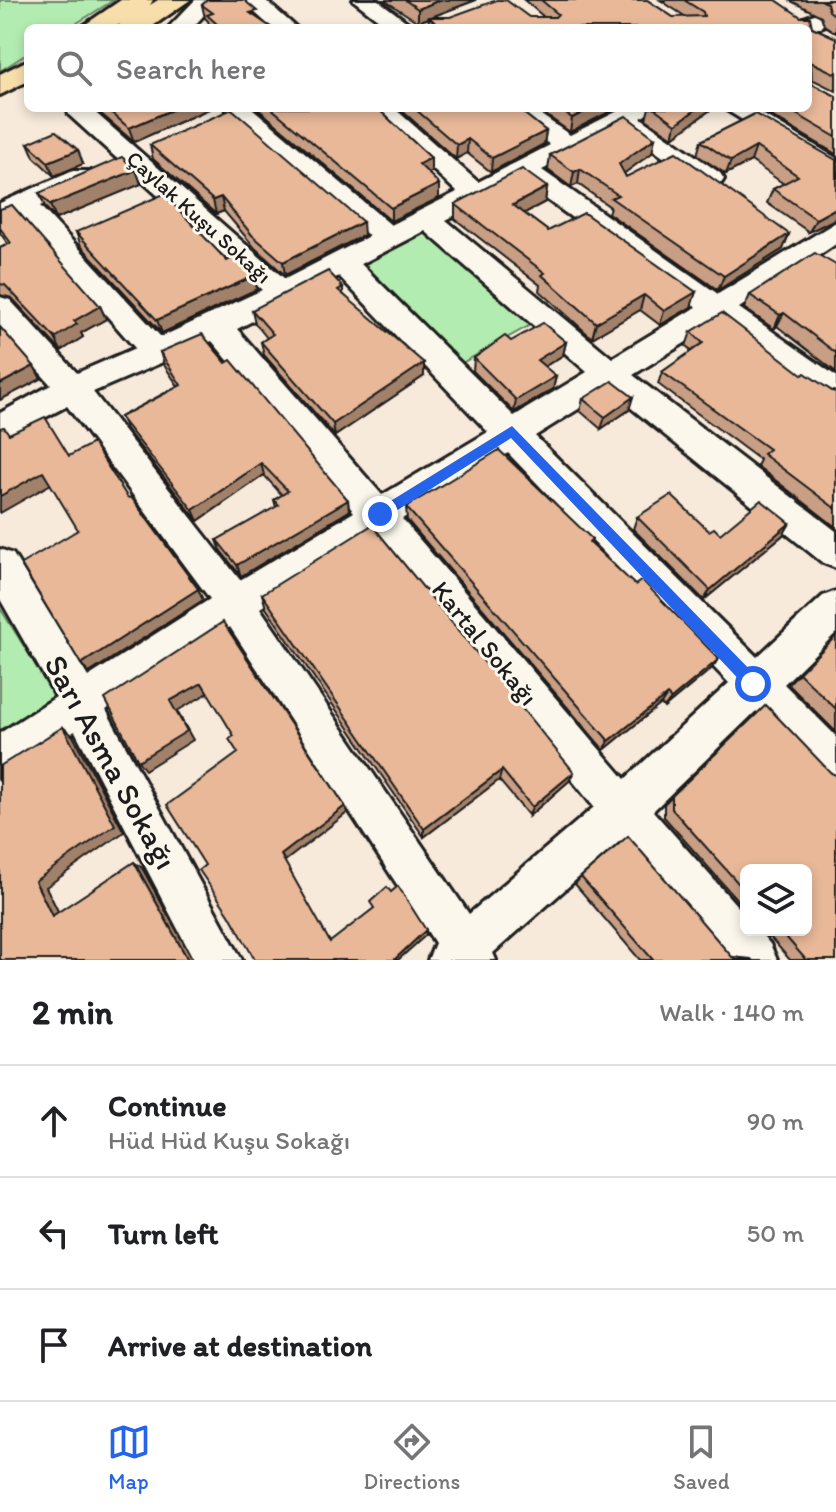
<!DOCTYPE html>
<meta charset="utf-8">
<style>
body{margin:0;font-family:Itim,sans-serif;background:#f6f6f6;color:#202124}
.controls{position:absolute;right:24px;bottom:24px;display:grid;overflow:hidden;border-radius:12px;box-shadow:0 4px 12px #0003}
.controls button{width:72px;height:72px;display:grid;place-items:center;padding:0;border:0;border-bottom:2px solid #e0e0e0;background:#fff;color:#202124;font:40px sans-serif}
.stop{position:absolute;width:24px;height:24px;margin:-18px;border:6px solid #2563eb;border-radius:50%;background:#fff}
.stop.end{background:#2563eb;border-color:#fff;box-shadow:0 2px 8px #0008}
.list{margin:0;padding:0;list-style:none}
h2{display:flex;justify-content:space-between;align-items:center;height:104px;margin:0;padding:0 32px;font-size:34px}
h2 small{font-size:26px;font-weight:400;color:#757577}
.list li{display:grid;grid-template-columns:52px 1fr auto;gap:24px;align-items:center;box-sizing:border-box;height:112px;padding:0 32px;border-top:2px solid #e0e0e0}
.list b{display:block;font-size:30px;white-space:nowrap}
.list p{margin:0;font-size:26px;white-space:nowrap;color:#757577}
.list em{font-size:26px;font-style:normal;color:#757577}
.icon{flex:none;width:44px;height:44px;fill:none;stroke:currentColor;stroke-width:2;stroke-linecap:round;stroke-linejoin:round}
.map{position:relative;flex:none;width:836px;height:960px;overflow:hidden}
.search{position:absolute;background:#fff;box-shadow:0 4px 12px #0003;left:24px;right:24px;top:24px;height:88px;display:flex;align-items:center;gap:20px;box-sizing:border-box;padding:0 28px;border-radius:12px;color:#757577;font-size:30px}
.sheet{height:440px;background:#fff}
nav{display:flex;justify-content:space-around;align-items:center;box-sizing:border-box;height:112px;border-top:2px solid #e0e0e0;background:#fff;font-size:22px;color:#757577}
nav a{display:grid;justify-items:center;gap:4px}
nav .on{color:#2563eb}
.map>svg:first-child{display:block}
.green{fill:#b3ecb0;stroke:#688466;stroke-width:2}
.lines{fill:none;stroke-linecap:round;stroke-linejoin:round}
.minor-casing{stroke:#1c1c1c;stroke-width:6}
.major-casing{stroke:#1c1c1c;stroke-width:6}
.minor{fill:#fbf7ec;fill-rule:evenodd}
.major{fill:#f8deab;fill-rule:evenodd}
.wall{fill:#c89e84;stroke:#1c1c1c;stroke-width:2}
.shaded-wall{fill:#a2816b;stroke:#1c1c1c;stroke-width:2}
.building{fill:#e8b899;stroke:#1c1c1c;stroke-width:2}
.route{fill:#2563eb}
.labels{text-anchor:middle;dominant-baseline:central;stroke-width:6;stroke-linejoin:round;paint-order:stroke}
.far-street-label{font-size:22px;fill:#1c1c1c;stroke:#fbf7ec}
.street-label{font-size:26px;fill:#1c1c1c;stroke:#fbf7ec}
.near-street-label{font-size:32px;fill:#1c1c1c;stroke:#fbf7ec}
</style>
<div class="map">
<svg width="836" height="960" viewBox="0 0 836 960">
<rect width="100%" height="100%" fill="#f7eadb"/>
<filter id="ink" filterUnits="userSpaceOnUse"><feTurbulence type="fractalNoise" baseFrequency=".0125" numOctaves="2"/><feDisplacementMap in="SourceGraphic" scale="16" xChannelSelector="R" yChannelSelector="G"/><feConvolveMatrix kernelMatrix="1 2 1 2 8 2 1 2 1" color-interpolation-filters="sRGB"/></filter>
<g filter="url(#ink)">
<g class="green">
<path d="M0,0H114L69,28H28V53L0,71Z"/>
<path d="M427,222L541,319L453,368L348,264Z"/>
<path d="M0,608L59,702L0,741Z"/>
</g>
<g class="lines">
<g class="minor-casing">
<g id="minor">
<path d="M195,0H218L192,28H168Z"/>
<path d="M241,0H265L297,28H272Z"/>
<path d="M353,0H378L415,28H389Z"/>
<path d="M836,6V21L808,32V28H787L790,23Z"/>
<path d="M67,108H90L285,279L369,236L225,108H252L391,225L457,192L367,108H394L478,182L550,145L503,108H531L570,135L624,108H655L641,118L720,173L724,179L720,185H702L623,128L542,170L718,294L836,222V244L739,308L836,376V404L825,401L717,323L633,375L836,531V568L823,563L609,390L535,436L757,657L823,596L836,591V633L784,684L836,736V786L821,780L756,711L653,811L746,916V930H758L770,944L777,960H723L621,840L493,953L496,960H428L435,943L230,627L106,710L242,960H194L75,731L0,778V733L56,697L0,599V549L13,554L88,677L210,599L67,406L0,441V413L51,385L0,327V297L10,300L77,373L135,348L19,215L0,222V203L73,171H91L95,177L91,183L40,206L161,337L262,290L69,115ZM521,181L696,307L612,358L446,220ZM425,231L587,372L514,416L361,264ZM339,276L488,432L382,495L237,329ZM212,341L354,512L240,580L93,392ZM508,453L729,683L625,779L402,519ZM374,536L594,807L469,914L260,608Z"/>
<path d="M723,108H752L836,158V177Z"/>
</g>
</g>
<g class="major-casing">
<g id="major">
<path d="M121,0H153L150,5L158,0H190L150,28H117L120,24L113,28H80Z"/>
<path d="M28,60V81L0,95V74Z"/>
</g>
</g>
<use href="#minor" class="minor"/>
<use href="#major" class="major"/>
</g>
<g class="wall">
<path d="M384,0H476L431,17H544L524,0H647L673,17H686L660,0H776L812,27L836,38V91L812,79V84L836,96V154L758,108H808V28H428L429,18L418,22Z"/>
<path d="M789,0H836V33L824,25L821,16Z"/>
<path d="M202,5L258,19L272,28H210L208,21L205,18Z"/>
<path d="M99,108H211L134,142L100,113Z"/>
<path d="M257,108H377L431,158V172L428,173L439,184V198L391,221Z"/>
<path d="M399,108H517L546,131L544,144L491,172L467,153L456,159Z"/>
<path d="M536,108H617L570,132Z"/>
<path d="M649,108H713L673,137L646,119Z"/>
<path d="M755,114L836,160V221L835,219L809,232L767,203L773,189L784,184L751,161L726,174L697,155L701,141Z"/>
<path d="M28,143L78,150L83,164L54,176L34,157Z"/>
<path d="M150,145L364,235L285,275L255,248L224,211L216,214L153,159Z"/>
<path d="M652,153L624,173L626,177L789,234L783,249L718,290L608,213L610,207L578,184L571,187L548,170L550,155Z"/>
<path d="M136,170L141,184L56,219L45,207L39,193Z"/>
<path d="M547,187L545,202L524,213L548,231L691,307L660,325L640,310L592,338L539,290L540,285L455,219V204Z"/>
<path d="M0,209L100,306L106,319L81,333L83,337L61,351L12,298L0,295V248L8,244L0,233Z"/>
<path d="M76,232L227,261L254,276L257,289L162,333L81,246Z"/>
<path d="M836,265V372L777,326L774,329L744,308L750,295Z"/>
<path d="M343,287V294L424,376L335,436L264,355L261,342L267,338L255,323L252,310Z"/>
<path d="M691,332L803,375L832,391L836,392V527L757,466L760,460L658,384L662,372L692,351L686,346Z"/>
<path d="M511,341L566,342L563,355L544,367L556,376L553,389L514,412L473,371L474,358Z"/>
<path d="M160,352L226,363L348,500L349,511L241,576L221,551L217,540L276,507L274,500L282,495L264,475L198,521L126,429L120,417L178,386L164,365Z"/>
<path d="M583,399L629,410L601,429L580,411Z"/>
<path d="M406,507L592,539L591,544L711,669L664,708L661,704L604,750L407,520Z"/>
<path d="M637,517L720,534L790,523L783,535L704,600L633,529Z"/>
<path d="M262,594L569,781L529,816L499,780L424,837L266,608Z"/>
<path d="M836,636V732L788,684Z"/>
<path d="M831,773L836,960H790L764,930H806L746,870V910L664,817V804L672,796Z"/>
<path d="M581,877L732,957L752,960H640L575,884Z"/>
</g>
<g class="shaded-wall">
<path d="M440,0H476L418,22V9Z"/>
<path d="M176,108H211L134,142L129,128Z"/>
<path d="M592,108H617L570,132L572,118Z"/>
<path d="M698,108H713L673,137L676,124Z"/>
<path d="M546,131L544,144L491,172L492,158Z"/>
<path d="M655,138L652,153L615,180L619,164Z"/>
<path d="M468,139L467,153L456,159L457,145Z"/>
<path d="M756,147L751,161L726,174L731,161Z"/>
<path d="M78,150L83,164L54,176L48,162Z"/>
<path d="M431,158V172L419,178V164Z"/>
<path d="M580,169L578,184L571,187L574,172Z"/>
<path d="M136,170L141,184L56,219L50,205Z"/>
<path d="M439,184V198L391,221V208Z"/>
<path d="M547,187L545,202L512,220L513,205Z"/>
<path d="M221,197L224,211L216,214L213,200Z"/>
<path d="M836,208V216L835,219L809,232L816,219Z"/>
<path d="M363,222L364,235L285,275L283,262Z"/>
<path d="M789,234L783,249L718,290L724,276Z"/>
<path d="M254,276L257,289L162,333L157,320Z"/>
<path d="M696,292L691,307L660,325L664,311Z"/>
<path d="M644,295L640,310L592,338L596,323Z"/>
<path d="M100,306L106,319L81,333L83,337L61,351L55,338L74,321Z"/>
<path d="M784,313L777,326L774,329L780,315Z"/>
<path d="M566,342L563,355L534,373L537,360Z"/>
<path d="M424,363V376L335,436L333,424Z"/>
<path d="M34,366L41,379L0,400V384Z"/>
<path d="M556,376L553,389L514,412L516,400Z"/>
<path d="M633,397L629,410L601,429L605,417Z"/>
<path d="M261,463L264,475L198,521L193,510Z"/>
<path d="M43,472L51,484L0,513V496Z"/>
<path d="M348,500L349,511L241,576L237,565Z"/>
<path d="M790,523L783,535L704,600L710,590Z"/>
<path d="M198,589L203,600L89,673L81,664Z"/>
<path d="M719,659L711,669L664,708L671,699Z"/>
<path d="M202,683L208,693L177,711L193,740L145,770L138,761L170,701Z"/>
<path d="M667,695L661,704L604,750L609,741Z"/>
<path d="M63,727L73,736L124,832L46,887L63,921L52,916L35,881Z"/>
<path d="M502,770L499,780L424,837V829Z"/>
<path d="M574,772L569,781L529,816L532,807Z"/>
<path d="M345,806L347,813L285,861L281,855Z"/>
<path d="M134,862L142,868L193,960H188Z"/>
<path d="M426,930V935L398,960H394Z"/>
</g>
<g class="building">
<path d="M207,0H244L257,11L250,13L272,28H216L219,26L207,15L213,13L202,5Z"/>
<path d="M405,0H440L418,9Z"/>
<path d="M497,0H506L529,17H555L558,14L541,0H647L673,17L704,16L703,12L684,0H776L801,17H810L812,27L836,38V74L811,62L812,84L836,96V137L786,108H808V28H441L429,17H450Z"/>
<path d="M821,0H836V16L829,11L827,3Z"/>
<path d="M106,108H176L129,128Z"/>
<path d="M271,108H377L431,158L419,164L439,184L391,208Z"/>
<path d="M414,108H517L546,131L492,158L468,139L457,145Z"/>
<path d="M558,108H592L572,118Z"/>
<path d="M654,108H698L676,124Z"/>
<path d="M232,109L363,222L283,262L252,235L221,197L213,200L150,145Z"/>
<path d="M755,114L836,160V208L816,219L773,189L798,176L756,147L731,161L701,141Z"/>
<path d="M626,116L655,138L619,164L626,177L676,152L789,234L724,276L611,198L618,195L580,169L574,172L550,155Z"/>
<path d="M56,131L78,150L48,162L28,143Z"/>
<path d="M122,157L136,170L50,205L39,193Z"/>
<path d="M522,169L547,187L513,205L548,231L584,213L696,292L664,311L644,295L596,323L542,275L545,273L455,204Z"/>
<path d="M164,194L227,261L234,257L254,276L157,320L76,232Z"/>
<path d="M12,205L100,306L74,321L77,324L55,338L5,285L0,284V248L11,243L0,228V209Z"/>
<path d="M815,253L836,265V353L784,313L780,315L750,295Z"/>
<path d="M328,271L343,287L338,290L424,363L333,424L261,342L273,334L252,310Z"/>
<path d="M722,313L803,375L805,373L832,391L836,392V509L763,454L769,449L662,372L703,343L691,332Z"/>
<path d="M543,323L566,342L537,360L556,376L516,400L474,358L505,336L511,341Z"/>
<path d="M0,327L34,366L0,384Z"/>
<path d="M202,334L226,363L231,360L348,500L237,565L217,540L279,505L274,500L288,491L261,463L193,510L120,417L181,385L160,352Z"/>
<path d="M612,381L633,397L605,417L583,399Z"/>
<path d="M45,417L69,456L93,443L128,498L131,497L198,589L81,664L21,564L78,530L43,472L0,496V428L4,427L9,434Z"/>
<path d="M499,450L592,539L589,542L635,585L642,580L719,659L671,699L667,695L609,741L406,507Z"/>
<path d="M671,495L709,531L714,528L720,534L761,500L790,523L710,590L637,517Z"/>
<path d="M372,525L574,772L532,807L502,770L424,829L262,594Z"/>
<path d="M223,622L345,806L281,855L330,942L374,908L370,902L387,887L391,892L398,886L426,930L394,960H255L229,914L199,870L205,865L167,805L238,753L229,739L234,736L202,683L170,701L187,731L138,761L105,699Z"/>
<path d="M836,636V709L799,673Z"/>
<path d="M766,705L831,773L836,775V960H806L780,930H806V870H746V892L672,809V796Z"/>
<path d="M63,727L115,825L35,881L52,916L134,862L188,960H0V766Z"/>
<path d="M628,836L732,957L751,959L752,960H653L581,877Z"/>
</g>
</g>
<path class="route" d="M512,426L759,679V689H748L511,438L385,518H376V510Z"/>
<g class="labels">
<g class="far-street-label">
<text transform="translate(199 217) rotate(42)">Çaylak Kuşu Sokağı</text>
</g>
<g class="street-label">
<text transform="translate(485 643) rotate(51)">Kartal Sokağı</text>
</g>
<g class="near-street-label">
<text transform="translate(111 762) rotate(61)">Sarı Asma Sokağı</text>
</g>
</g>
</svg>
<div class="controls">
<button><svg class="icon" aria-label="layers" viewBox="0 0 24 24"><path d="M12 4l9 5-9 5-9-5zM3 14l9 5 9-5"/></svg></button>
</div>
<div class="stop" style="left:753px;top:684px"></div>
<div class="stop end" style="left:380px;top:514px"></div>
<div class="search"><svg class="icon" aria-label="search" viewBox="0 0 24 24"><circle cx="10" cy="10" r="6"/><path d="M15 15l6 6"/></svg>Search here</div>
</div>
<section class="sheet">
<h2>2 min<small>Walk · 140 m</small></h2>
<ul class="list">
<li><svg class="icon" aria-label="ahead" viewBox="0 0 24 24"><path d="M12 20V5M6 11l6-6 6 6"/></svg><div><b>Continue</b><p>Hüd Hüd Kuşu Sokağı</p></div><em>90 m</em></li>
<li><svg class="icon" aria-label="left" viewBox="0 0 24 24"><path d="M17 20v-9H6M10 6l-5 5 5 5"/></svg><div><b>Turn left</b></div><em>50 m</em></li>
<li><svg class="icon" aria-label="arrive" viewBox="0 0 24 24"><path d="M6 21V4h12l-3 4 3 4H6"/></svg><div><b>Arrive at destination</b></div></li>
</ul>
</section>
<nav>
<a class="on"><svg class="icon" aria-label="map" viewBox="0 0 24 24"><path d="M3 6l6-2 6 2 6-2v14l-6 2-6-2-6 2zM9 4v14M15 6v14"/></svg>Map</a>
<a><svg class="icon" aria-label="directions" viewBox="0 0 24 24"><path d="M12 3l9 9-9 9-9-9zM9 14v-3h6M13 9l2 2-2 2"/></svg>Directions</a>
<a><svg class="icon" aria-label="saved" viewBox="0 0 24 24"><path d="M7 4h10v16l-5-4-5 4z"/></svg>Saved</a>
</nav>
